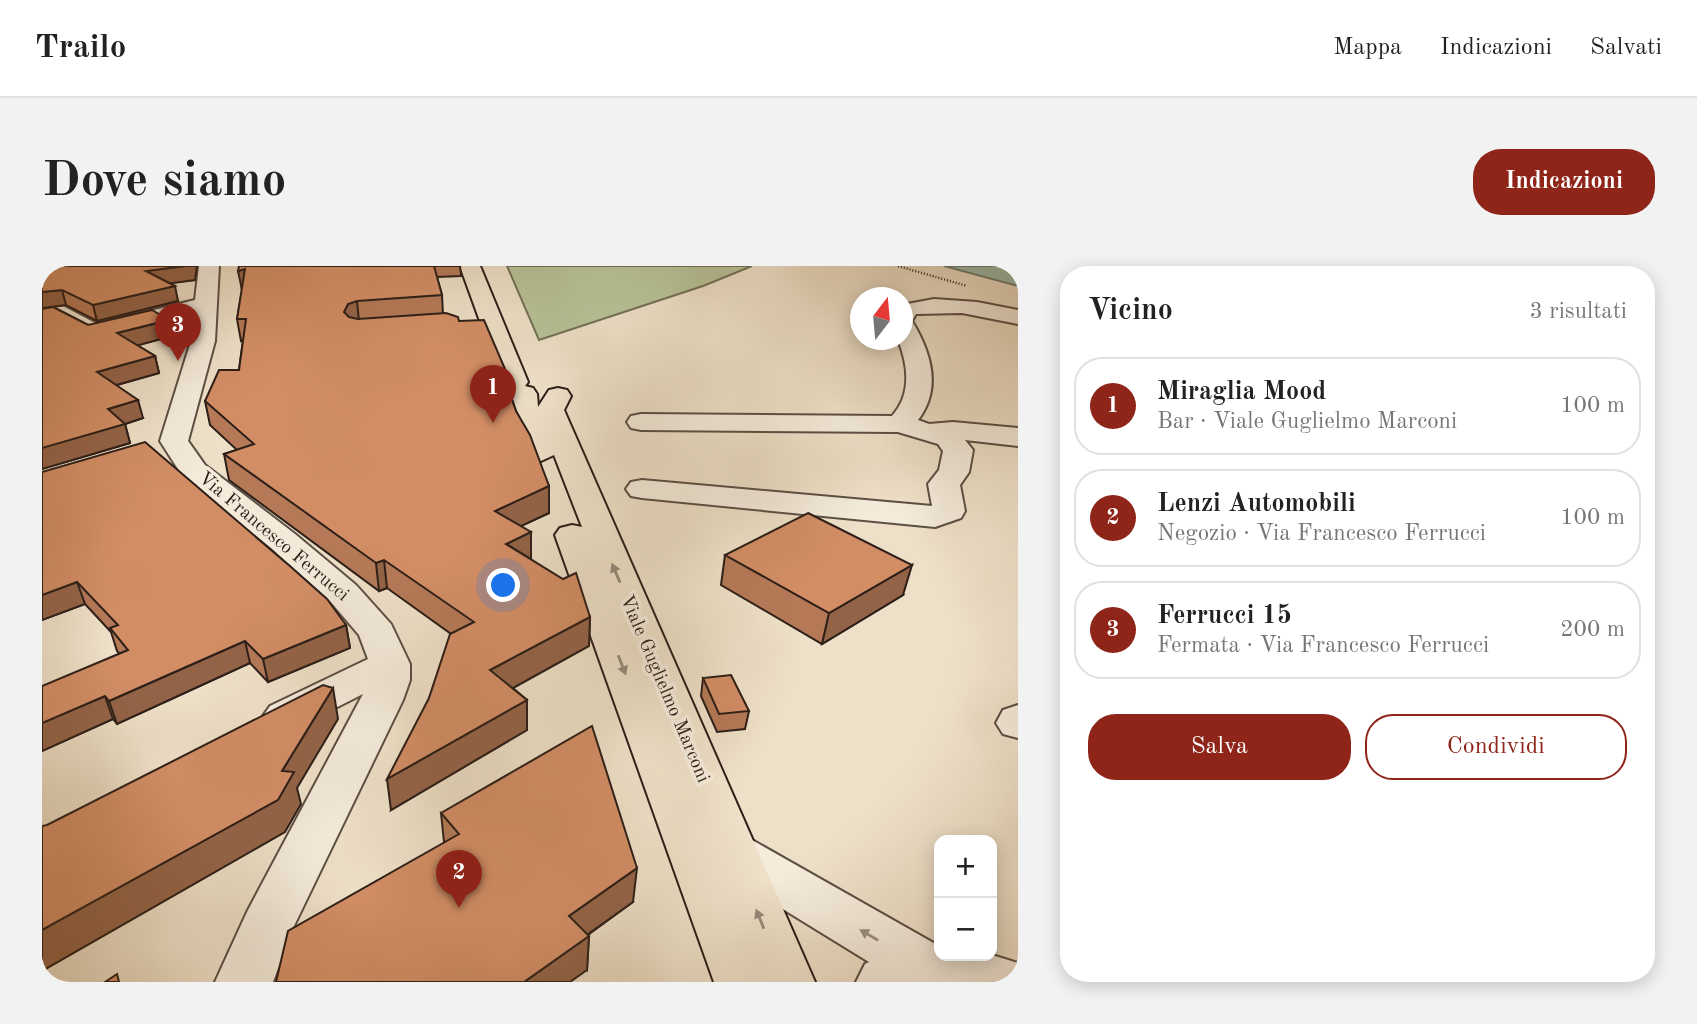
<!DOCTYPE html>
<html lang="it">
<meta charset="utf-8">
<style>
body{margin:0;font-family:"Old Standard TT",serif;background:#f2f2f2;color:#222}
.controls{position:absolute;right:21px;bottom:21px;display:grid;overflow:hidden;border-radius:14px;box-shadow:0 4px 18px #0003}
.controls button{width:63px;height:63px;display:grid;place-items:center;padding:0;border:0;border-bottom:2px solid #e0e0e0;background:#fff;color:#222;font:35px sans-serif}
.compass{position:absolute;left:808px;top:21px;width:63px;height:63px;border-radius:50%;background:#fff;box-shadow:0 4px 18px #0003;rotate:16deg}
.you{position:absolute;left:462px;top:320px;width:24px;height:24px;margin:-18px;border:5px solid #fff;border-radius:50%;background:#1a73e8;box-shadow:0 0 0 10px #1a73e833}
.badge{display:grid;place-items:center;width:46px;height:46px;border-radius:50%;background:#8f2418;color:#fff;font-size:23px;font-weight:700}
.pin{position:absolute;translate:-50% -58px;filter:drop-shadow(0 2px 4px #0008)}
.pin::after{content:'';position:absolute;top:37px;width:24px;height:21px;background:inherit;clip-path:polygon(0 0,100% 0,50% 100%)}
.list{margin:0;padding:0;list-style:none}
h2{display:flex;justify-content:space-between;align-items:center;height:91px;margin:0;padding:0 28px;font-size:30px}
h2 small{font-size:23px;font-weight:400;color:#767676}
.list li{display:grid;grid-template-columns:46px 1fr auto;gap:21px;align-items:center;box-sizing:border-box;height:98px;margin:0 14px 14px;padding:0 14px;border:2px solid #e0e0e0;border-radius:28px}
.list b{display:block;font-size:26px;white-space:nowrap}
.list p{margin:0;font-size:23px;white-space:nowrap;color:#767676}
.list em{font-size:23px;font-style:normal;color:#767676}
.actions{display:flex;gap:14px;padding:21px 28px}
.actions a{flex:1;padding:16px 0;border:2px solid #8f2418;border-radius:28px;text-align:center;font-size:24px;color:#8f2418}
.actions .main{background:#8f2418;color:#fff}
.map{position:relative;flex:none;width:976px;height:716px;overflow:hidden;border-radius:28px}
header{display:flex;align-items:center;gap:42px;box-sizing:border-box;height:98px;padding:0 35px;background:#fff;border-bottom:2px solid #e0e0e0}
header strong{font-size:33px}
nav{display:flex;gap:38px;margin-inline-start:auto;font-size:24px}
.intro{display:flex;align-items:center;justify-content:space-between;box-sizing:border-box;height:168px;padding:0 42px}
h1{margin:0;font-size:49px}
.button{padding:18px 32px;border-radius:28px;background:#8f2418;color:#fff;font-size:24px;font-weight:700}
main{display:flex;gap:42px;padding:0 42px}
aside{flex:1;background:#fff;border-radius:28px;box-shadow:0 4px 18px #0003}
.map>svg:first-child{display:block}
.green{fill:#b7c297;stroke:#727058;stroke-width:2}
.water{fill:#9bbeaf;stroke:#6f7e73;stroke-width:2}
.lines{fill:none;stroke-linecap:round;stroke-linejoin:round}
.minor-casing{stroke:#5c4e44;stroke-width:4}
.major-casing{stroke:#2c1e18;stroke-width:4}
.path{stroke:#2c1e18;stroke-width:2.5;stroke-dasharray:1 2;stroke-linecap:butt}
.minor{fill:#f4ebdb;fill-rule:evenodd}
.major{fill:#eee0c8;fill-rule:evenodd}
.wall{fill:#b57957;stroke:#2c1e18;stroke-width:2}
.shaded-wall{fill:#936347;stroke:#2c1e18;stroke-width:2}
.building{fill:#d28d65;stroke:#2c1e18;stroke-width:2}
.oneway{fill:#978979}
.oneway2{fill:#9a8f83}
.labels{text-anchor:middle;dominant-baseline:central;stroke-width:7;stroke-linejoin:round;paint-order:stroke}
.street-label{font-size:19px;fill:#2c1e18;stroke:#f4ebdb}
</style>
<header>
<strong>Trailo</strong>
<nav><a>Mappa</a><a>Indicazioni</a><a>Salvati</a></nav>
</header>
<div class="intro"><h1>Dove siamo</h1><a class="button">Indicazioni</a></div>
<main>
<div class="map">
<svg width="976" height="716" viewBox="0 0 976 716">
<rect width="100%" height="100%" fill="#eee0c8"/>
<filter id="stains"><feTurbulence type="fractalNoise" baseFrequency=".00286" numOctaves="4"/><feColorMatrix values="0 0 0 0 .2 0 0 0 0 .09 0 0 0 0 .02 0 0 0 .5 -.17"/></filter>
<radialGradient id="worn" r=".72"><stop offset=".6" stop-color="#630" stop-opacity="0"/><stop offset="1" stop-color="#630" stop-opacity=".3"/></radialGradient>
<path class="green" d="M465,0H710L661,20L497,74Z"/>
<path class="water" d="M902,0H976V20Z"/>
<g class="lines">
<g class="minor-casing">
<g id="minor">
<path d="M157,0H177L173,75L146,175L163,199L253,268L314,319L349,358L368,398V414L361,434L251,662L231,716H173L205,646L321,428L258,460L243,465L228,460L221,450L228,440L326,393L317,369L288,335L229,282L141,211L118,175L149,75L152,48L52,73L16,54L0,58V44L19,39L55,58L153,34Z"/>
<path d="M892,33L935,36L976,44V58L920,47L874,48L870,55C889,86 900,123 876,154L887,158L911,156L976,162V180L923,174L931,184L927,206L918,219L923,245L919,252L893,261L600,232L589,230L584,223L589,216L600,214L890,240L886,218L897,204L901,185L896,178L856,166L599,164L589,162L585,156L589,150L599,148L850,150C870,128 866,99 856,74H860V39Z"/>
<path d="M976,439V472L961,468L954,457L961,444Z"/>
<path d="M692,568L710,574L897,680V690L950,689L976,697V716H814L823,698L827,696L674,602L667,588L674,574Z"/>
</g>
</g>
<g class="major-casing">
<path id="major" d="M418,0H438L486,116L483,120L491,122L495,128L496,141L507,124L516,122L525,124L529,130L522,144L773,716H672L513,269L518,262L530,259L540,261L512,189L499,195L489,192C479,178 461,140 472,123L464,121L460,116Z"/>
</g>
<path class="path" d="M856,0L925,20"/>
<use href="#minor" class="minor"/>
<use href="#major" class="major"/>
</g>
<g class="wall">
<path d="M0,0L153,14L128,17L136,35L55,55L24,39L11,41L46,59L130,70L95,79L113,90L117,107L75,119L101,152L83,158L88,177L0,203V43L10,41L0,42Z"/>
<path d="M197,0H418L419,10L395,11L400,29L401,48L417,55L467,125L474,145L507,220V247L479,260L489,293L548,351L547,380L471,422L485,434V464L349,544L409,368L345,322L337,325L187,214L182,188L195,184L168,159L163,135L197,104L201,74L199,75L195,53L200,24Z"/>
<path d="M0,206L304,359L308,382L226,416L208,397L75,458L71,453L0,485L78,388L75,385L69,366L43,338L0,354Z"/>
<path d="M683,289L861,329L780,378L679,319Z"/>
<path d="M661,412L707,445L703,463L675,466L659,430Z"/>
<path d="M399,547L591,636L546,669L547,670L545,704L402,576Z"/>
</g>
<g class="shaded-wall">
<path d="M143,0H155L153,14L108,20L104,5Z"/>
<path d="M203,3L200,24L196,5Z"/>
<path d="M133,20L136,35L55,55L51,39Z"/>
<path d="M20,24L24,39L0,42V26Z"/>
<path d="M315,35L317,55L308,58L302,46L306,38Z"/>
<path d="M127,54L130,70L79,84L75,67Z"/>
<path d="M113,90L117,107L60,123L55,106Z"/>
<path d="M96,134L101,152L83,158L88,177L0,203V182L66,143Z"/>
<path d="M507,220V247L453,272V245Z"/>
<path d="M489,266V293L464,278Z"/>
<path d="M342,294L345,322L337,325L334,297Z"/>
<path d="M870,299L861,329L780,378L787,347Z"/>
<path d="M35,316L43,338L0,354V329Z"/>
<path d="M548,351L547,380L449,434L448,404Z"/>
<path d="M304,359L308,382L226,416L221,393Z"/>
<path d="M203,375L208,397L75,458L67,435Z"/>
<path d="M291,422L296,453L255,522L259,538L243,566L0,705V664L240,505Z"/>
<path d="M63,430L71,453L0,485V457Z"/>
<path d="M485,434V464L349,544L345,513Z"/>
<path d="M595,602L591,636L525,683L527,650Z"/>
<path d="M547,670L545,704L528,716H482Z"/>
</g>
<g class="building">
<path d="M0,0H143L104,5L133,20L51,39L20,24L0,26Z"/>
<path d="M197,0H392L400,29L315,35L306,38L302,46L307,51L316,53L404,47L416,51L417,55L442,54L466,110L467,125L474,145L488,169L507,220L453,245L489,266L464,278L521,313L534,307L548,351L448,404L485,434L345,513L387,432L408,368L432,356L342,294L334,297L182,188L212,178L163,135L177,104H197L204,53H195L203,3L196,5Z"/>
<path d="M11,41L46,59L110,44L127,54L75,67L113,90L55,106L96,134L66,143L83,158L0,182V43Z"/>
<path d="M103,176L249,301L285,333L304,359L221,393L203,375L67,435L63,430L0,457V420L86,384L68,362L76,359L35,316L0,329V206Z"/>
<path d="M766,247L870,299L787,347L683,289Z"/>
<path d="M689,409L707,445L677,448L661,412Z"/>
<path d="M281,419L291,422L240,505L252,506L236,534L0,664V560L5,559Z"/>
<path d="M550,460L595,602L527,650L547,670L482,716H234L246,665L417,568L399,547Z"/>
<path d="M75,708L77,716H63Z"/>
</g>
<defs><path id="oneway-solid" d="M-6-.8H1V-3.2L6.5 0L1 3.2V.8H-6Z" transform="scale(1.75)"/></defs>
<g class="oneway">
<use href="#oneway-solid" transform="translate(574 307) rotate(-113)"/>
<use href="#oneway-solid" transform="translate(580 399) rotate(69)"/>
<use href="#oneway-solid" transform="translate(718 653) rotate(-112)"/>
</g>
<use class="oneway2" href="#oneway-solid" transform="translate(827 669) rotate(-150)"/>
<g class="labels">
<g class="street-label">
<text transform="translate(231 271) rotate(40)">Via Francesco Ferrucci</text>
<text transform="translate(622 423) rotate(67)">Viale Guglielmo Marconi</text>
</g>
</g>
<rect width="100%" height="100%" filter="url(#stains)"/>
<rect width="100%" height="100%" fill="url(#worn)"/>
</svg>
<div class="controls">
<button>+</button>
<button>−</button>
</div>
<svg class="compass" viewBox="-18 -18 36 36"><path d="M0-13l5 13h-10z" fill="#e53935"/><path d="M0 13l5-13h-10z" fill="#767676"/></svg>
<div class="you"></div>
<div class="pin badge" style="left:451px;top:157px">1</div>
<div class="pin badge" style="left:417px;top:642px">2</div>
<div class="pin badge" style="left:136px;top:95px">3</div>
</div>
<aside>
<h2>Vicino<small>3 risultati</small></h2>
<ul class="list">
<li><span class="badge">1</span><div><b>Miraglia Mood</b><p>Bar · Viale Guglielmo Marconi</p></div><em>100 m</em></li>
<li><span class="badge">2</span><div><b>Lenzi Automobili</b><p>Negozio · Via Francesco Ferrucci</p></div><em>100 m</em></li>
<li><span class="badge">3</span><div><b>Ferrucci 15</b><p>Fermata · Via Francesco Ferrucci</p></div><em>200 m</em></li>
</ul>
<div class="actions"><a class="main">Salva</a><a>Condividi</a></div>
</aside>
</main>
